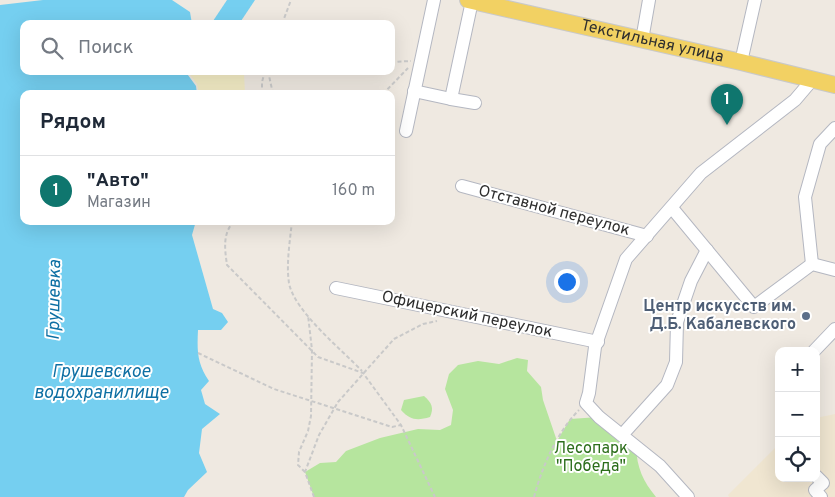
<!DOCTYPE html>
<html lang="ru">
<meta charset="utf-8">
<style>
body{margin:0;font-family:Overpass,sans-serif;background:#f6f6f7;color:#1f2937}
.controls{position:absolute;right:15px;bottom:15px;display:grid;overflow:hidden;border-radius:10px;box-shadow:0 5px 20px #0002}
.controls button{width:45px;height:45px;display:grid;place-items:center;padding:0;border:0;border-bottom:1px solid #e0e1e3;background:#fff;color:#1f2937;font:25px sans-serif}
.you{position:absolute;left:566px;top:281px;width:18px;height:18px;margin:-12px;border:4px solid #fff;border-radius:50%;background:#1a73e8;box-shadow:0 0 0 8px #1a73e833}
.badge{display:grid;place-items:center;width:32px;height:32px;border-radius:50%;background:#0f766e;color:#fff;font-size:16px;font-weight:700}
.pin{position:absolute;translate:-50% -41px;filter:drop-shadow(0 1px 2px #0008)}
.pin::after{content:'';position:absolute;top:26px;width:18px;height:15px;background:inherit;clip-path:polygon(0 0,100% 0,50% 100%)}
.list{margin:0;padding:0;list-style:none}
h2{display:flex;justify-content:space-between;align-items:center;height:65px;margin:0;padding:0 20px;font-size:21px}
h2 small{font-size:16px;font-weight:400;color:#747a83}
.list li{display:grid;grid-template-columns:32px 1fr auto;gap:15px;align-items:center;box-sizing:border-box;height:70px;padding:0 20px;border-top:1px solid #e0e1e3}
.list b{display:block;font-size:19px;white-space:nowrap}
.list p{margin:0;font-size:16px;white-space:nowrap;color:#747a83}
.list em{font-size:16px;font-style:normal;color:#747a83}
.icon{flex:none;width:28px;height:28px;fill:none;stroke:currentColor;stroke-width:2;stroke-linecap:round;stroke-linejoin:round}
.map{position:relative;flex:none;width:835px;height:497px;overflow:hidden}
.search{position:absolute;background:#fff;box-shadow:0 5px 20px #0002;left:20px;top:20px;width:375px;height:55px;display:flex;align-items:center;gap:12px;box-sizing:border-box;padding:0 18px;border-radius:10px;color:#747a83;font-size:19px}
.panel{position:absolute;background:#fff;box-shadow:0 5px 20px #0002;left:20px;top:90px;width:375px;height:135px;border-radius:10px}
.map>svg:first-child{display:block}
.education{fill:#f0e6d1}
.green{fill:#b6e59e}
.sand{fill:#f3ecc5}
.water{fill:#75cff0}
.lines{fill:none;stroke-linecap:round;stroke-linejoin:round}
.minor-casing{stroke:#b4b7c1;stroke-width:14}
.major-casing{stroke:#c9c9c9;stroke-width:18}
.path{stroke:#c9c9c9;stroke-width:2;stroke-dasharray:4 2.5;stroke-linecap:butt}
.minor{stroke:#fff;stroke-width:12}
.major{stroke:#f2d163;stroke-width:16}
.service-dot{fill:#5c6f8a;stroke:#fff;stroke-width:2}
.labels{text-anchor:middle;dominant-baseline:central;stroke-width:4;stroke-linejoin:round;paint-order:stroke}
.street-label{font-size:16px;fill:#2e2e2e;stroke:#fff}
.service-label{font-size:16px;font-weight:bold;fill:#4e5e75;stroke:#fff;text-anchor:end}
.park-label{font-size:16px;fill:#2c6e1b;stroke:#fff}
.water-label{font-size:18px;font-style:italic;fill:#0d6fa3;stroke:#fff}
</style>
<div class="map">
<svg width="835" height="497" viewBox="0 0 835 497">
<rect width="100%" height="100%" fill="#efe9e1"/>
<path class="education" d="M835,414V497H729L728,495L779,444V478H816V418Z"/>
<g class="green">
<path d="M517,358L528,360L527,371L541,387L543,400L557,441L570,419L599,417L636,447C637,468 643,481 656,497H314L305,472L320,463L336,462L346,451L380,438L418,429L440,430L451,425L453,410L445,389L449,374L458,365L478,361L499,364Z"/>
<path d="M424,396C432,403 434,408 430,417C417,421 410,420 401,410L404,400Z"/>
</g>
<path class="sand" d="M242,71L244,73L245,94H199L197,84L188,72Z"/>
<g class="water">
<path d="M43,0H172L190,12L192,24H24V71H185L196,86L197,94H24V221H196L192,235L213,309L222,313L228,322L221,330H198C197,351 197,363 209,381L201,390L205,404L220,414L202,429L199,453L207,472L188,490L184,497H0V5Z"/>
<path d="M227,0H255L239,24H211Z"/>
</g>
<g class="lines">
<g class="minor-casing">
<g id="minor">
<path d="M642,40L649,0"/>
<path d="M741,62L755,0"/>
<path d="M414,91L451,99L472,1"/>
<path d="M451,99L475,103"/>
<path d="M406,131L434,0"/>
<path d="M462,186L647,236"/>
<path d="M672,208L754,307L812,264L835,270"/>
<path d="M812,264L805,197L820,144L835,128"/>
<path d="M336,288L598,342"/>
<path d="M814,351L835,329"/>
<path d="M622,435L667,385L676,362L677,322L691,281L707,250"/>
<path d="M816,476L823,483L815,490L821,497"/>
<path d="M688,497L660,466L599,417L586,403L589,393L595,347L626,259L701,173L795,100L812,80"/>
</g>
</g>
<g class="major-casing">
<g id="major">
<path id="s1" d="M468,0L741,62L835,85"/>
</g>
</g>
<g class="path">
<path d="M282,24L291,0"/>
<path d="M391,62L411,61"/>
<path d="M268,71L273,94"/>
<path d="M351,71H355"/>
<path d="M262,94V82L265,71"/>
<path d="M383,94L408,68"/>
<path d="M234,221C222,234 225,250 227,265L318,357L363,373L401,425L435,497"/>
<path d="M292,221C290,241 286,264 289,283C294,311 342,350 362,371"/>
<path d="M198,353L274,389L392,427L401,425"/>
<path d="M305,472L298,465L299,452L308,431L311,416L312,350L308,315"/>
<path d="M314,497L305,472L319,435L338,402L394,339L423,324L437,321"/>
<path d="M534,497C542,467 557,432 579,410"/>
</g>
<use href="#minor" class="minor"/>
<use href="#major" class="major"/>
</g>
<circle class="service-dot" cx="806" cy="316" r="5"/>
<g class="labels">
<g class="street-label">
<text stroke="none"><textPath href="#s1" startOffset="189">Текстильная улица</textPath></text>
<text transform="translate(554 211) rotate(15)">Отставной переулок</text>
<text transform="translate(467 315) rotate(12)">Офицерский переулок</text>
</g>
<g class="service-label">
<text x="796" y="307">Центр искусств им.<tspan x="796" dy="18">Д.Б. Кабалевского</tspan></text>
</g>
<g class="park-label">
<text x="591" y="449">Лесопарк<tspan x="591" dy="18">"Победа"</tspan></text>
</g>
<g class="water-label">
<text transform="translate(55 300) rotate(-89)">Грушевка</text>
<text x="101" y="372">Грушевское<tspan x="101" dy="21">водохранилище</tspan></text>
</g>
</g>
</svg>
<div class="controls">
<button>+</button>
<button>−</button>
<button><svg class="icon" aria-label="locate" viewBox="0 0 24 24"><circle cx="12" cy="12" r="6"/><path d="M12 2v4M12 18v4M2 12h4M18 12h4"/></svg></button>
</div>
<div class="you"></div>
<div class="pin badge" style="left:727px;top:125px">1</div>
<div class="search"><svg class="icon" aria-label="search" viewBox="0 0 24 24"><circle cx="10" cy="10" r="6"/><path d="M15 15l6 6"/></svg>Поиск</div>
<section class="panel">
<h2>Рядом<small></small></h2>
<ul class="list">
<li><span class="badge">1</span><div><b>&quot;Авто&quot;</b><p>Магазин</p></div><em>160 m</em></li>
</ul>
</section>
</div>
